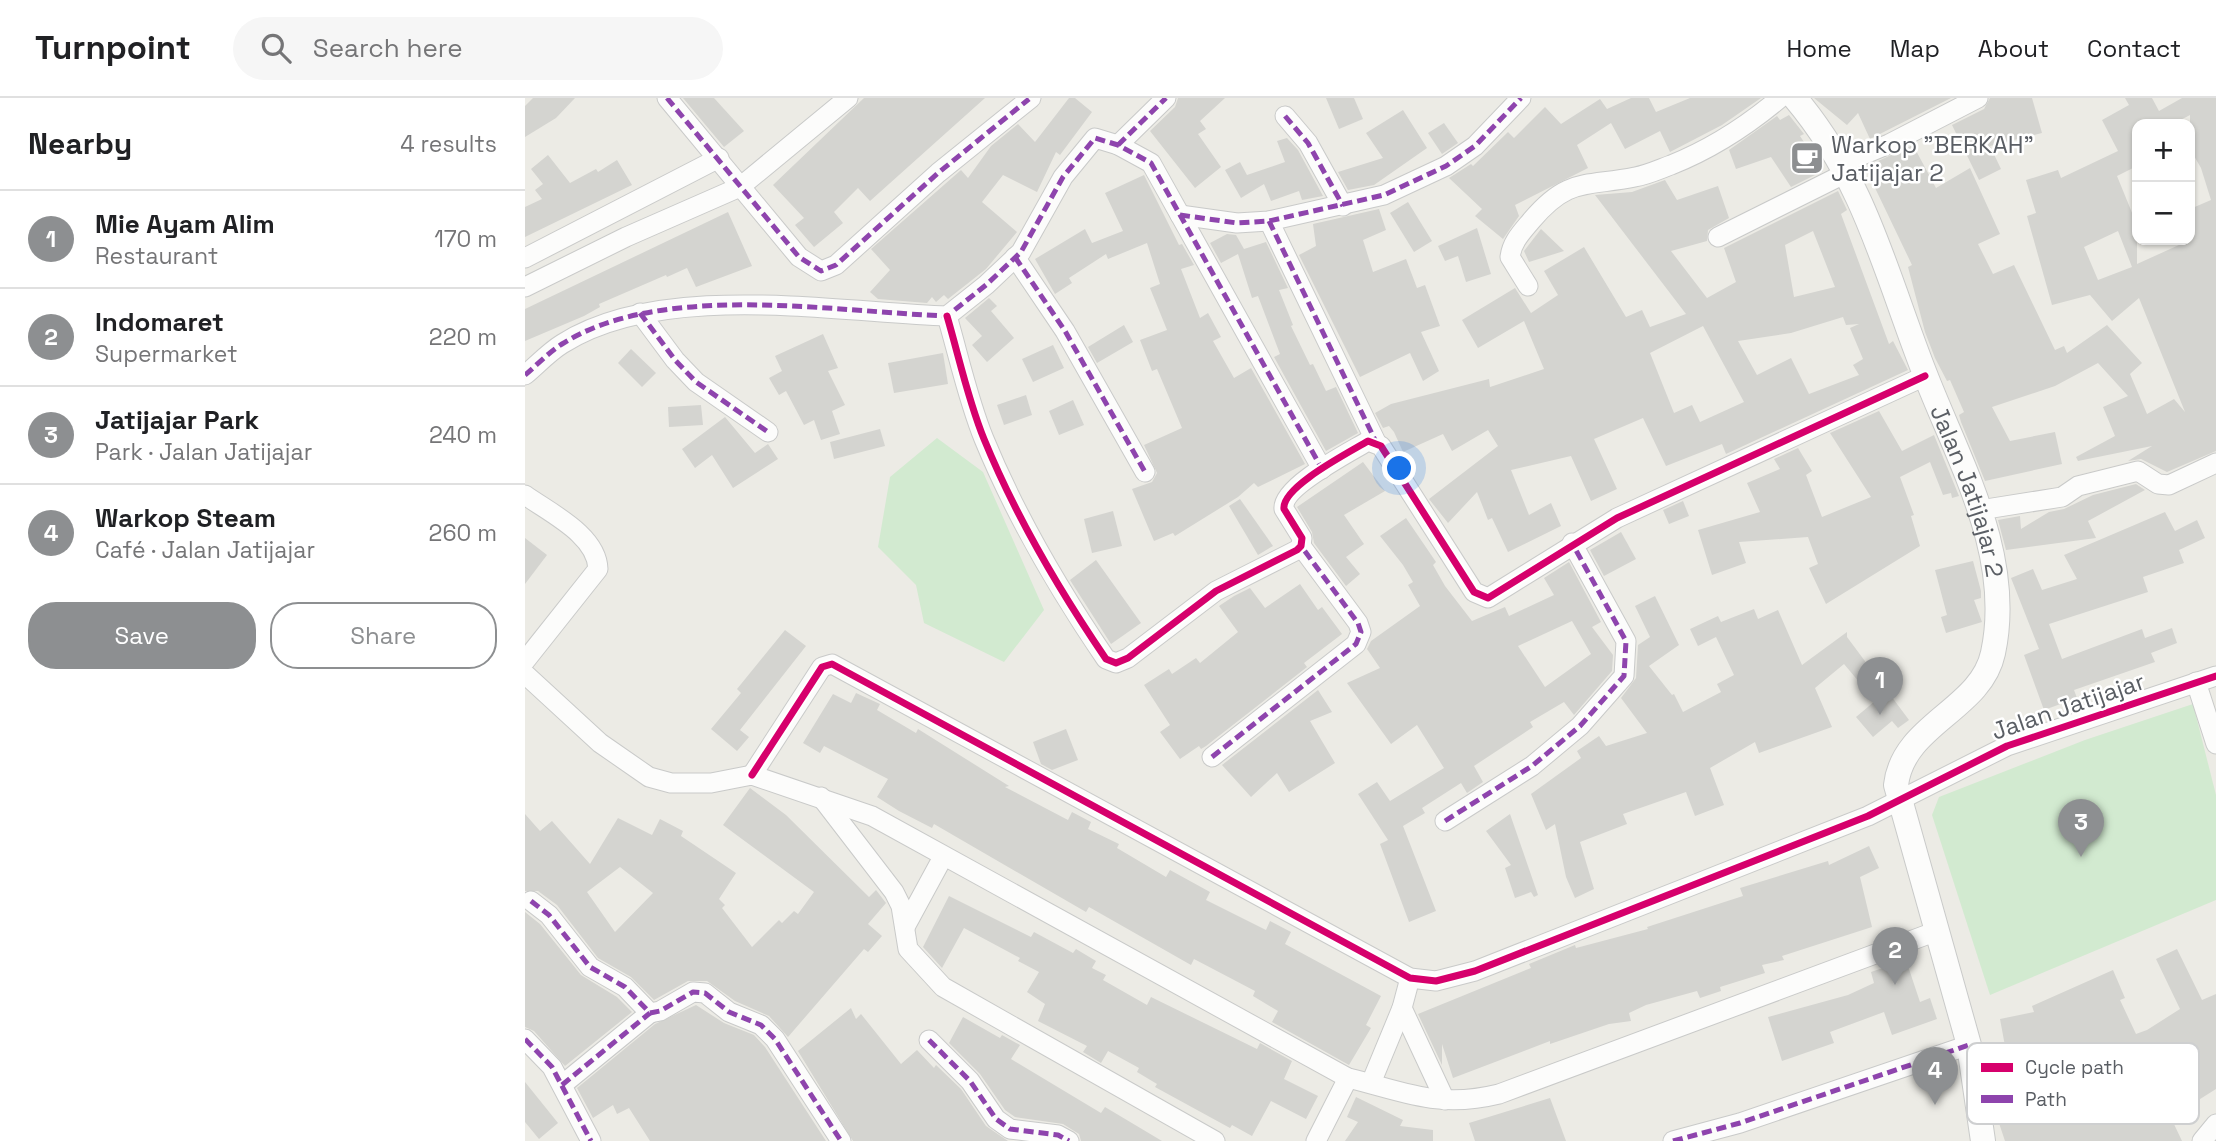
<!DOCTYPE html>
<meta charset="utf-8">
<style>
body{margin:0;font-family:"Space Grotesk",sans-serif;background:#f6f6f6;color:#202124}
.controls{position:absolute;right:21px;top:21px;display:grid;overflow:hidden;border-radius:14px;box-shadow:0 2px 5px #0004}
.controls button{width:63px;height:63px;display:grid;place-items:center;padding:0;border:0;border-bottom:2px solid #e0e0e0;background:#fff;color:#202124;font:35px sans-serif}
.you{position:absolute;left:875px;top:371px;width:24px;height:24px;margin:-18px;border:5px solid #fff;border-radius:50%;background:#1a73e8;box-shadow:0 0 0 10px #1a73e833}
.badge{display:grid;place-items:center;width:46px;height:46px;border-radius:50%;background:#8d8f91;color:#fff;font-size:23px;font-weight:700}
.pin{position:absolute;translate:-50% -58px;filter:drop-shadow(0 2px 4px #0008)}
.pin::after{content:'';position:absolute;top:37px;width:24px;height:21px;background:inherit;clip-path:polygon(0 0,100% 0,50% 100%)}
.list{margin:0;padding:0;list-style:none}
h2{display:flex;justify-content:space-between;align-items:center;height:91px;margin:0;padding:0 28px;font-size:30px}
h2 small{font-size:23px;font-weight:400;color:#757577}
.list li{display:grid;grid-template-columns:46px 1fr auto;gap:21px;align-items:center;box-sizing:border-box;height:98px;padding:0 28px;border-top:2px solid #e0e0e0}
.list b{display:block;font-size:26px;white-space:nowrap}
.list p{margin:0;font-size:23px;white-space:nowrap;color:#757577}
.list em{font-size:23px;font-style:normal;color:#757577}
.actions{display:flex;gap:14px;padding:21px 28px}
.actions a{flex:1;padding:16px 0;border:2px solid #8d8f91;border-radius:28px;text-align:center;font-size:24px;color:#8d8f91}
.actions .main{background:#8d8f91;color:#fff}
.icon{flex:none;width:38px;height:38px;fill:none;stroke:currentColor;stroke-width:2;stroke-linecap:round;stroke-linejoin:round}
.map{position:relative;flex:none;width:1691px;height:1043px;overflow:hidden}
header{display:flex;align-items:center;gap:42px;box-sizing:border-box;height:98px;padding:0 35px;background:#fff;border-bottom:2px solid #e0e0e0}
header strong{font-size:33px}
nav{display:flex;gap:38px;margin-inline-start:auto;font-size:24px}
.search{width:490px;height:63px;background:#f6f6f6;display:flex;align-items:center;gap:18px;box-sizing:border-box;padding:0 24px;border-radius:38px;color:#757577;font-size:26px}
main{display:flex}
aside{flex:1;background:#fff}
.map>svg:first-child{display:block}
.green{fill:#d2ead0}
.building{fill:#d4d4d0;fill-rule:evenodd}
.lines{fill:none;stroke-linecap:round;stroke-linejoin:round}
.minor-casing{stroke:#c9cac9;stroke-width:21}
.tertiary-casing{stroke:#c9cac9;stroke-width:26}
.minor{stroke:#fcfcfb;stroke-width:19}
.tertiary{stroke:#fcfcfb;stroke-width:24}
.quiet{stroke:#8e44ad;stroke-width:5;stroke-dasharray:10 5;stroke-linecap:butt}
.cycleway-casing{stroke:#fff;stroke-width:11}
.cycleway{stroke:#d6006c;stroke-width:7}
.labels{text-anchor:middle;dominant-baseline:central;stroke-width:5;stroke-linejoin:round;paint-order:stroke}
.poi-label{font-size:24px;fill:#5a5e64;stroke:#fff;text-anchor:start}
.street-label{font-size:24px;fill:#5a5e64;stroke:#fff}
.key{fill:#fff;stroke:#cecfd0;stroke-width:2}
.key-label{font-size:19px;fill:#5a5e64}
</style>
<header>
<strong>Turnpoint</strong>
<div class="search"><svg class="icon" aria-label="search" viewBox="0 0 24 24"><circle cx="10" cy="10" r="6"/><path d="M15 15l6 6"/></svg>Search here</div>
<nav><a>Home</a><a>Map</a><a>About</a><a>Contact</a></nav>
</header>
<main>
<aside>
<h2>Nearby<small>4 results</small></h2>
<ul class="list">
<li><span class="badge">1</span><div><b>Mie Ayam Alim</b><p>Restaurant</p></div><em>170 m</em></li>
<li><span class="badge">2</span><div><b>Indomaret</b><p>Supermarket</p></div><em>220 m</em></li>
<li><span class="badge">3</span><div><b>Jatijajar Park</b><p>Park · Jalan Jatijajar</p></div><em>240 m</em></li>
<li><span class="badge">4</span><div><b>Warkop Steam</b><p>Café · Jalan Jatijajar</p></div><em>260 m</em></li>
</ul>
<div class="actions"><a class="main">Save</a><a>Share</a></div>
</aside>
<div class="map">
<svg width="1691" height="1043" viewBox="0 0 1691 1043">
<rect width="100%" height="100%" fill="#ecebe5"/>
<g class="green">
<path d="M412,340L458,374L519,512L479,564L399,525L391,487L353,449L365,379Z"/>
<path d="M1668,606L1691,697V802L1465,897L1407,717L1414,699L1560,642Z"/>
</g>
<g class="building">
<path d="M8,0H50L31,20L0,39V8Z"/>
<path d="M158,0H189L219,33L199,49Z"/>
<path d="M339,0H460L345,103L333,90L309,114L318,125L289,149L270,127L279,120L248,87Z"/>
<path d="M544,0H550L567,14L535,57L531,54L512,94L478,77L457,104L492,134L461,171L423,201L419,197L411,204L407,199L402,205L353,201L345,194L365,172L346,151L436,72L443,80L466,48L493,26L510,44Z"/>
<path d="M653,0H700L675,23L681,31L673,36L696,69L670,90L625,33L650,9Z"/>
<path d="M801,0H829L838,21L814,31Z"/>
<path d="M1106,0H1124L1131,14L1165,0H1236L1197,27L1145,54L1135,33L1100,51L1086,25L1052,47L1063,70L990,107L994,118L978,141L950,118L957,111L924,80L946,66L948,68L983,34L989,40L1020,9L1036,26L1075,1L1082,11Z"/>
<path d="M1289,0H1426L1345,41L1333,15L1322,27Z"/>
<path d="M1465,0H1507L1517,35L1465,48L1476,71L1454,82L1427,27L1459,11Z"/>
<path d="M1600,0H1627L1634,13L1657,0H1691V353L1642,374L1616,361L1603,363L1627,348L1553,363L1551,359L1590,338L1578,309L1603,298L1573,265L1530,288L1467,309L1485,343L1530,334L1537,366L1460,383L1436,324L1434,317L1439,314L1425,282L1422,283L1410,260L1400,234L1383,169L1387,167L1340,69L1388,47L1411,90L1445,70L1475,136L1453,146L1468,176L1489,167L1530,252L1539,248L1542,255L1582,227L1617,265L1605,276L1622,316L1649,301L1660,314L1614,200L1587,223L1565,197L1527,207L1502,118L1511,115L1501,82L1533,72L1536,80L1593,53L1577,22L1604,7ZM1665,17V51L1676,70L1686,102L1665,111V142L1612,166V127L1592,78L1612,68V26H1648ZM1593,133L1607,169L1573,182L1559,149Z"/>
<path d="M878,12L902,50L849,87L823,92L813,74L858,60L841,35Z"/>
<path d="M1264,17L1279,36L1275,38L1298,73L1266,89L1246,59L1211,71L1204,52L1252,18L1255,22Z"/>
<path d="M919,25L933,45L917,56L903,35Z"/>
<path d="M762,40L773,52L798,98L777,102L774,93L746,103L739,86L716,100L700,72L715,64L722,77L760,64L752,43Z"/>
<path d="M23,57L45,85L71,71L73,74L92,62L107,87L0,139V109L17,101L10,92L18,86L6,71Z"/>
<path d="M619,77L654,147L657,146L669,167L656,171L675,220L683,215L696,239L688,243L709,280L726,270L780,366L733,389L729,385L713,399L650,438L648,435L629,443L607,391L627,384L632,375L619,347L657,330L632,271L627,273L615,242L642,232L625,190L635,186L622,145L583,161L581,156L544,180L547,185L530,196L510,161L560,131L567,145L598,133L580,95Z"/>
<path d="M1140,82L1152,102L1193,88L1204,120L1183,132L1182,143L1146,153L1182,200L1211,184L1199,150L1313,93L1322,112L1316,116L1364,246L1368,243L1383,272L1201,356L1197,346L1141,368L1118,320L1069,341L1092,391L1066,403L1046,358L986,372L1004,417L1026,405L1036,428L983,454L967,420L963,422L952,394L923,425L904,401L973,348L963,332L927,353L918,336L878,354L869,334L864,328L858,330L850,315L866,306L964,281L965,289L1019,271L999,223L953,250L937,222L990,190L1006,215L1033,197L1019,173L1059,149L1101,219L1117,212L1125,229L1161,216L1070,97L1107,94ZM1288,133L1310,189L1269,199L1260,147ZM1318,219L1321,227L1334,226L1325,230L1338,261L1328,267L1334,277L1284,296L1266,260L1232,277L1213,243L1266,235ZM1178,228L1219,304L1175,324L1167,307L1149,315L1125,255Z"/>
<path d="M883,104L907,143L889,154L865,115Z"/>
<path d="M854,111L861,132L838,142L848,174L881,161L892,190L900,187L915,228L896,234L914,273L898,283L885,255L835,279L774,157L791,148L788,126Z"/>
<path d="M203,114L227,168L171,189L162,170L142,179L141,177L74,206L75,209L59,218L0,243V211Z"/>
<path d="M952,130L966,176L941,184L933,158L920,163L913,148Z"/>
<path d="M1016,131L1039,153L1004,164L999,153Z"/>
<path d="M702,136L711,137L719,151L741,144L763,190L754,192L768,227L766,228L785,267L788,266L801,293L811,289L833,335L801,353L749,259L755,256L733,198L727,200L713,156L696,165L685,145Z"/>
<path d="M464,200L472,208L466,213L489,240L462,264L447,247L457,238L440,220Z"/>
<path d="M599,227L608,244L572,265L563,249Z"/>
<path d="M298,236L313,270L303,273L320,307L307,313L315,336L296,342L289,322L279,327L261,293L254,297L244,280L257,273L250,258Z"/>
<path d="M528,247L539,270L508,284L497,261Z"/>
<path d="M106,251L131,275L117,289L93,265Z"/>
<path d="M418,255L423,286L369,295L363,265Z"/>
<path d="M501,297L507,317L479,327L472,307Z"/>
<path d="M548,302L559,327L534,337L524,313Z"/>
<path d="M176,307L178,327L144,329L143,309Z"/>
<path d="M1354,313L1377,353L1409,337L1434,398L1427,400L1426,395L1418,397L1405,364L1375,379L1389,417L1386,418L1395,448L1301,506L1284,470L1293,466L1283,439L1214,444L1221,465L1187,477L1173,432L1235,414L1222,385L1255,371L1249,361L1273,350L1287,373L1281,377L1297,419L1346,399L1305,335Z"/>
<path d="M200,319L230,355L243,346L253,361L208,390L187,357L170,370L157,351Z"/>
<path d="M355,331L360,348L309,361L305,344Z"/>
<path d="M838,364L860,393L819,417L839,446L821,459L835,476L821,488L789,445L787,434L772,409Z"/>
<path d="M1611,386L1620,392L1563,423L1571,440L1481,452L1473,422L1495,418L1496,431L1524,414L1539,411L1568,397Z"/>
<path d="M715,401L748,448L733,457L704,408Z"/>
<path d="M1158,403L1164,418L1144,426L1138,412Z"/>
<path d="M588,413L597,448L567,455L559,421Z"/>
<path d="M1640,414L1650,433L1672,422L1680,440L1654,452L1659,465L1618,479L1623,494L1524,526L1537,561L1617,531L1620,540L1647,530L1652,545L1626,555L1630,564L1549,592L1552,600L1519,612L1499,557L1514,551L1486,480L1508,471L1517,492L1552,481L1539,457Z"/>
<path d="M881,420L911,464L908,467L920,488L947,523L980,509L984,518L1029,497L1019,480L1044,464L1076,524L1067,529L1088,557L1087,573L1049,617L1039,604L1005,624L1008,629L949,668L958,684L942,695L936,685L897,710L900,715L878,728L911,813L884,824L855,746L863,742L833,696L852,684L865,703L919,670L892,627L866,646L822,585L855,570L842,551L846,543L895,508L883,487L888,484L878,467L855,438ZM1047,523L1066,556L1020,589L993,548Z"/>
<path d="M1096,434L1111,461L1079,478L1065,452Z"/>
<path d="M0,440L22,457L0,486Z"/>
<path d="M571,462L616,525L586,546L545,482Z"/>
<path d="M1448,463L1456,493V500L1449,502L1457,524L1421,535L1416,519L1422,517L1410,472Z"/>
<path d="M775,486L793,512L797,509L817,536L779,565L782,569L681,648L676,651L674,648L655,661L635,634L645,627L619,587L644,571L647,576L671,560L675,565L713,534L694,508L709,498L725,490L740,510Z"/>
<path d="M1130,498L1154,547L1124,568L1147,597L1149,596L1158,614L1196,594L1192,586L1209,577L1191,539L1173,548L1165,531L1193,518L1196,524L1229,511L1233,521L1253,512L1277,567L1322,534V539L1384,622L1373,630L1367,623L1348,639L1331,619L1350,603L1319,566L1290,590L1307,629L1234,655L1230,644L1185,670L1199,707L1170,718L1161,694L1098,716L1102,726L1055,744L1069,791L1050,800L1041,779L1030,726L1021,732L1006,696L1056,660L1052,653L1074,638L1081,648L1122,635L1096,600L1111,580L1113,547L1125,539L1110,508Z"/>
<path d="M260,532L281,548L215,632L224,639L212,653L186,631L216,595L212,591Z"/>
<path d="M793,592L807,614L785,623L810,665L764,694L752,675L726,699L697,667Z"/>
<path d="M331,595L355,606L352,612L391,635L393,631L484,688L480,689L543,722L547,714L566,724L563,731L594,746L592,750L641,779L645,772L685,794L681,802L741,832L745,823L766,834L760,846L856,898L841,927L846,930L824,967L747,924L753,913L728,898L730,893L669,861L666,867L564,809L561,814L409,726L407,730L374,713L352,699L363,681L299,648L295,655L278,645L308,596L326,605Z"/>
<path d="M541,631L553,662L527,672L516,666L508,644Z"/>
<path d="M225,690L261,717L344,799L351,792L361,805L343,826L357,838L343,854L339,851L263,939L244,918L210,903L182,883H163L129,902L106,879L73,860L32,807L13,793H0V716L15,733L27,723L65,766L93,720L127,737L135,721L158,733L156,738L211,775L194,801L200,807L197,810L227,849L254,822L257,825L269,813L273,816L289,794L198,727ZM95,769L128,795L90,834L62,794Z"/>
<path d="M985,716L1013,797L1009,799L1006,794L990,800L980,770L986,767L961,733Z"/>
<path d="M1344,748L1354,770L1335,779L1347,829L1257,858L1259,862L1237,867L1240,875L1195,889L1196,893L1175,900L1172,893L1121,907L1104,915L1106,923L1084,926L1025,946V943L928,980L917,946V967L893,916L1006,870L1004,866L1050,847L1051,850L1123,831L1122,829L1218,798L1215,790L1303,763L1304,767Z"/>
<path d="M424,798L506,839L509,834L548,855L551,851L571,863L567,870L581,877L578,882L622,907L626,899L732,951L735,945L767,963L759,981L793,998L781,1021L746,1003L727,1038L707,1027L705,1030L630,989L632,986L612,974L614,970L583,953L576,965L558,954L562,948L513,923L520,906L502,894L514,874L493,863L495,860L439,830L417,870L398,849Z"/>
<path d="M0,814L15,826L56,877L92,899L107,914L40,968L9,933L0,929Z"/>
<path d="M1652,851L1677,902L1691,896V991L1664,1008L1667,1012L1648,1024L1657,1043H1480L1472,1019L1522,1004L1526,1018L1570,1005L1565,991L1596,981L1578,948L1547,962L1513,970L1515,977L1486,991L1476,949L1480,948L1475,921L1509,914L1507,908L1588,872L1600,900L1595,902L1611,936L1622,932L1655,911L1631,861Z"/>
<path d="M1381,862L1395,904L1405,900L1412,921L1367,937L1359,914L1305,934L1309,945L1257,963L1243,919L1323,897L1349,885L1346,874Z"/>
<path d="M171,907L199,925L229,937L240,949L301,1043H125L104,1010L92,1016L88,1007L68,1020L52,990L130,926Z"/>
<path d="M326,910L331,921L336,916L376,966L392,952L409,970L411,967L436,991L461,1028L483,1043H328L273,953Z"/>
<path d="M438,919L475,940L477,937L495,947L486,961L576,1015L580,1009L637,1043H556L554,1036L538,1026L490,1019L480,1012L455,976L424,945Z"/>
<path d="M0,984L33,1025L14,1041L0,1024Z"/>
<path d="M831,999L878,1022L875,1028L908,1032V1043H820L833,1024L822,1019Z"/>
<path d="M1025,1000L1041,1043H950L944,1025Z"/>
</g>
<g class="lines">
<g class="minor-casing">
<g id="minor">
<path d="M142,0L274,159L296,173L311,167L413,75L506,0"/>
<path d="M760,18L783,45L818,108"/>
<path d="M593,47L641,0"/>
<path d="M1318,65L1364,46L1453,0"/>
<path d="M655,117L712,125L744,123L859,97L921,68L950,48L996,0"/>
<path d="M744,123L851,344"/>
<path d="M1193,139L1323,74"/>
<path d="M490,159L540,233L620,374"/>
<path d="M0,160L194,60"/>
<path d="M1003,188L985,159C987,144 996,135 1006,123C1043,79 1060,89 1110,79C1122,77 1135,71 1146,67C1186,51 1223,27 1255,0"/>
<path d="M0,189L101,139L215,89L323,0"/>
<path d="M115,215L150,262L171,284L243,334"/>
<path d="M422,218C434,259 443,302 459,341C491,419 534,492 581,561L591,565L603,560L691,493L772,452L776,448L777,440L759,411C756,389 825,354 843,343L856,348L949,494L963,500L1092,420L1400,278"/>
<path d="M0,277C12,267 24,254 37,246C136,183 309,214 422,218L461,187L496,154L538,79L570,40L593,47L626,65L797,371"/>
<path d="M0,397C25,415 72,437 73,471L0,563"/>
<path d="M1455,412L1537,399L1553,388L1613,373L1633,386L1644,387L1691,365"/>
<path d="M0,576L75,645L124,679L146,685H186L227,677L347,718L823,980C881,994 913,1011 974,996L1412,833"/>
<path d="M1671,584L1691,646"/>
<path d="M687,659L831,546L836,534L833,525L776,448"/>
<path d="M227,677L297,569L307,566L885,880L911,883L950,873L1343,718L1482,648L1691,578"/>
<path d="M296,699L369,794L376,808L383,851L418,889L690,1043"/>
<path d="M920,723L1007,668L1055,628L1099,578L1101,543L1047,445"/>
<path d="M6,803L24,817L65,869L100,889L125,915L135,913L168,894L180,895L204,914L236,927L250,941L316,1043"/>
<path d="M380,829L418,759"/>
<path d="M877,910L920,1002"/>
<path d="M0,941L27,969L66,1043"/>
<path d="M404,942L445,983L471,1021L485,1031L533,1037L544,1043"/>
<path d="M846,985L877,910L885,880"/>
<path d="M37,987L125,915"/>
<path d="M791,1043L823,980"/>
<path d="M1148,1043L1215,1025L1444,947"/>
<path d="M1677,1043L1691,1026"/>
</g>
</g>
<g class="tertiary-casing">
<g id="tertiary">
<path id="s1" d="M1270,0C1341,84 1361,177 1400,276C1434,364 1489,457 1468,555C1456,612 1378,626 1371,687L1444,947L1458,1043"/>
</g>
</g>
<use href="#minor" class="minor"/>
<use href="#tertiary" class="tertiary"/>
<g class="quiet">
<path d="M142,0L274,159L296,173L311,167L413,75L504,1"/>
<path d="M760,18L783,45L818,108"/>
<path d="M593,47L641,0"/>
<path d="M655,117L712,125L744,123L859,97L921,68L950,48L996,0"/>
<path d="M744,123L851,344"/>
<path d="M490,159L540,233L620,374"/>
<path d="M115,215L150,262L171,284L243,334"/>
<path d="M0,277C12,267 24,254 37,246C136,183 309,214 422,218L461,187L496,154L538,79L570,40L593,47L626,65L797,371"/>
<path d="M687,659L831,546L836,534L833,525L776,448"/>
<path d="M920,723L1007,668L1055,628L1099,578L1101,543L1047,445"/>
<path d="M6,803L24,817L65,869L100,889L125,915L135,913L168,894L180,895L204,914L236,927L250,941L316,1043"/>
<path d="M0,941L27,969L66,1043"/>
<path d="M404,942L445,983L471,1021L485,1031L533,1037L544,1043"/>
<path d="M37,987L125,915"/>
<path d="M1148,1043L1215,1025L1444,947"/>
</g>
<g class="cycleway-casing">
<g id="cycleway">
<path d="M422,218C434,259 443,302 459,341C491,419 534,492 581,561L591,565L603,560L691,493L772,452L776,448L777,440L759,411C756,389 825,354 843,343L856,348L949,494L963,500L1092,420L1400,278"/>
<path d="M227,677L297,569L307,566L885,880L911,883L950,873L1343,718L1482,648L1691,578"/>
</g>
</g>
<use href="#cycleway" class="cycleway"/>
</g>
<defs>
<g id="cafe-square" transform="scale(1.75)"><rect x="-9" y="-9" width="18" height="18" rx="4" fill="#8d8f91" stroke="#fff"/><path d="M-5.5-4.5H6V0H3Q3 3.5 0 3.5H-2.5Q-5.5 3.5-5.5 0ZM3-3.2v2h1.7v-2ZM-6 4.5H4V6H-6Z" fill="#fff"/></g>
</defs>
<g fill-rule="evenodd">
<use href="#cafe-square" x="1282" y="60"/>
</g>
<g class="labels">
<g class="poi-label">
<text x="1306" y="46">Warkop "BERKAH"<tspan x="1306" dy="28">Jatijajar 2</tspan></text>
</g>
<g class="street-label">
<text stroke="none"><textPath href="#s1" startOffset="432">Jalan Jatijajar 2</textPath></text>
<text transform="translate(1543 608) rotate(-19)">Jalan Jatijajar</text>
</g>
</g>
<rect x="1442" y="945" width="232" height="81" rx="10" class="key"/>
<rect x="1456" y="965" width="32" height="9" fill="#d6006c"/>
<rect x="1456" y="997" width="32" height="8" fill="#8e44ad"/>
<g class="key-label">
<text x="1500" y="976">Cycle path</text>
<text x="1500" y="1008">Path</text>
</g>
</svg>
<div class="controls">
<button>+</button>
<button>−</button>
</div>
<div class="you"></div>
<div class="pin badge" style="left:1355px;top:617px">1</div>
<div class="pin badge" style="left:1370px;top:887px">2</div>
<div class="pin badge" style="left:1556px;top:759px">3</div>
<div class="pin badge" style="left:1410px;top:1007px">4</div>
</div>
</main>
